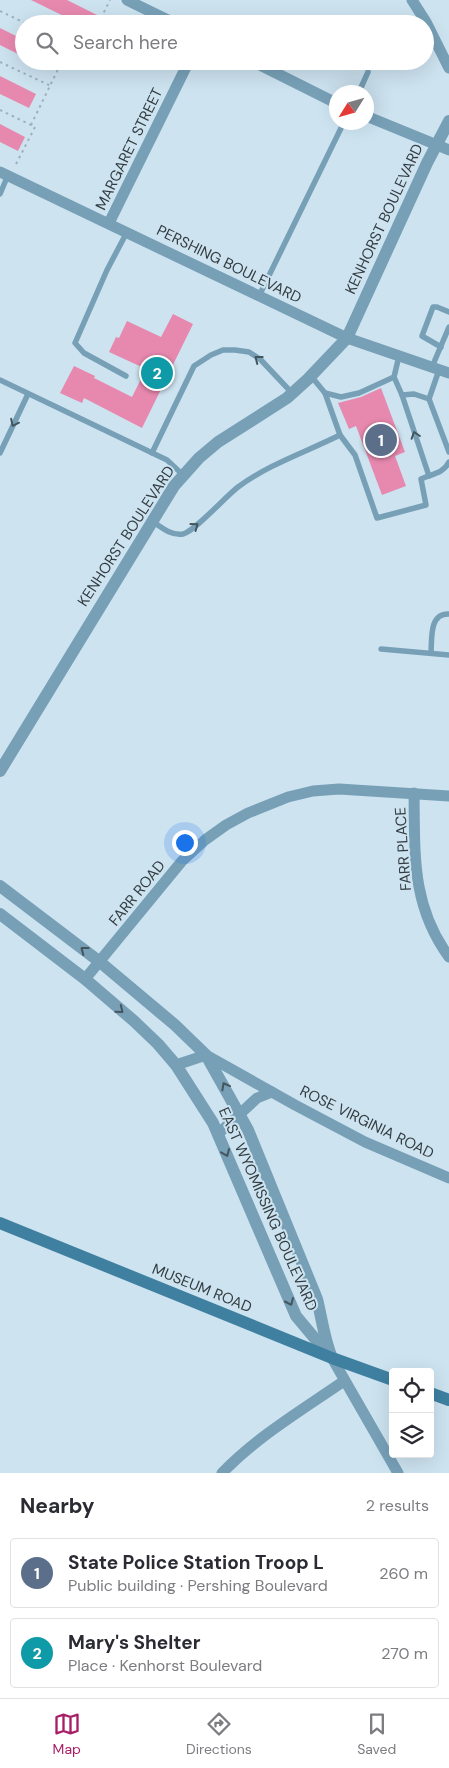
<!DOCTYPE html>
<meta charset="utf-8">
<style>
body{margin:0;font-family:"DM Sans",sans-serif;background:#f7f7f7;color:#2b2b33}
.controls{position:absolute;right:15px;bottom:15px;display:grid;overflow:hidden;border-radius:5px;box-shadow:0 5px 20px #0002}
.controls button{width:45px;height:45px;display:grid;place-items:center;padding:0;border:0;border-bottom:1px solid #e1e1e2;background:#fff;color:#2b2b33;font:25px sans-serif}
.compass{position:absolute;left:329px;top:85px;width:45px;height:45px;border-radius:50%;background:#fff;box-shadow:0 5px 20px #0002;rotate:233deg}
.you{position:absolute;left:184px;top:842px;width:18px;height:18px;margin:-12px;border:4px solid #fff;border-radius:50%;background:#1a73e8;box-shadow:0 0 0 8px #1a73e833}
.badge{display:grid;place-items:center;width:32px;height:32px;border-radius:50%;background:#a71e66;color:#fff;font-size:16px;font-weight:700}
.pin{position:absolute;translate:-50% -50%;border:2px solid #fff;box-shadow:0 1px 5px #0006}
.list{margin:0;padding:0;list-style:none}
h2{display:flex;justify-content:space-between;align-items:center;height:65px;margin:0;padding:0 20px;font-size:21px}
h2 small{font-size:16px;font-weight:400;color:#7c7c81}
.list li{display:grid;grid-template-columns:32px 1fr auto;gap:15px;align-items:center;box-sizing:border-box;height:70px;margin:0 10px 10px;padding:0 10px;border:1px solid #e1e1e2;border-radius:5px}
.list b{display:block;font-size:19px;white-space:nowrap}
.list p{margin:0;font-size:16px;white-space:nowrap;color:#7c7c81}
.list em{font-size:16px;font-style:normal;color:#7c7c81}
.icon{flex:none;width:28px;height:28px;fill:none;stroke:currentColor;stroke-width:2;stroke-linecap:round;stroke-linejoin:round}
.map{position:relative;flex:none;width:449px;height:1473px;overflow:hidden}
.search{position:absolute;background:#fff;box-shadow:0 5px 20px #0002;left:15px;right:15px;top:15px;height:55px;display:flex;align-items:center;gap:12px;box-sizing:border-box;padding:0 18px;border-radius:28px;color:#7c7c81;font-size:19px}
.sheet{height:225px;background:#fff}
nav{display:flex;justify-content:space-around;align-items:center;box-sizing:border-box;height:70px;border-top:1px solid #e1e1e2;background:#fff;font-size:14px;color:#7c7c81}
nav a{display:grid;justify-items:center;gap:2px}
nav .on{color:#a71e66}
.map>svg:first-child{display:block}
.building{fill:#e789af}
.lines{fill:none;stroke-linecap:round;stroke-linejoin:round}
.path{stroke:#9eb0bb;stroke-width:2;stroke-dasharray:2.5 4;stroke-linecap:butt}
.service{stroke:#77a0b7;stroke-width:5.5}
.minor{stroke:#77a0b7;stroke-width:11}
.tertiary{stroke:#77a0b7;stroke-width:12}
.secondary{stroke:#3f80a1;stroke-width:12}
.oneway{stroke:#44555e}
.labels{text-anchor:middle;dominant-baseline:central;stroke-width:4;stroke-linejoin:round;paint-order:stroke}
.street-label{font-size:15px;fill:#333c41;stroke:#cde3f0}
</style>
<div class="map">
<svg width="449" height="1473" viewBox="0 0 449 1473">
<rect width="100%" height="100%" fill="#cde3f0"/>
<g class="building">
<path d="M31,0H67L97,15L93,24H80Z"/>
<path d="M0,28L24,40V57L0,45Z"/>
<path d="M0,76L36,94L29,108L0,94Z"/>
<path d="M0,124L25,137L18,151L0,142Z"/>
<path d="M173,314L193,324L142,428L84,398L82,403L60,393L74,366L95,376L94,378L132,397L146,369L109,352L116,337L119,338L127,321L161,337Z"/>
<path d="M381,388L405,452L395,456L406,486L382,495L356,426L349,429L338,403L361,397Z"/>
</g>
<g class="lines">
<g class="path">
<path d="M0,11L27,24"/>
<path d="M98,24L110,0"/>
<path d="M0,62L51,86"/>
<path d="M0,110L35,127L15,166"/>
<path d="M31,125L62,61"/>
</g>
<g class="service">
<path d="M359,92L368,72"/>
<path d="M0,194L8,175"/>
<path d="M259,296L344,122"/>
<path d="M441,347L422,336L433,307H437L449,312"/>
<path d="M432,367L449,327"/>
<path d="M439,370L429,399L449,452"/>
<path d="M126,376L84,353L75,343L107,270L127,232"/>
<path d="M311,376L325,393L340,435L355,455L377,518L426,505L421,479C432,474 444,473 449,462"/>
<path d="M394,377L402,395L429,476"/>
<path d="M0,380L167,460L183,475"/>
<path d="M325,393L341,397L359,393L394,377L399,356"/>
<path d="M402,395L414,394L429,399"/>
<path d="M0,453L28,394"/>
<path d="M152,453L194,366L211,355L223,350H235L249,352L260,359L292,393"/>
<path d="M152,521C161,527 171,536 183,534C195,531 226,496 238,487C269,464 306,452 340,435"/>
<path d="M381,649L449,655"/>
<path d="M431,653C432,639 429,613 449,614"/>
</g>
<g class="minor">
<path d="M127,0L176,24"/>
<path d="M412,0L426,22L449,68"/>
<path d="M252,61L336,103"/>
<path d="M366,116L449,150"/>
<path d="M0,172L347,338L449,373"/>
<path d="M109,223L189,61"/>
<path d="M414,793C415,854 411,905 449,957"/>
<path d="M85,979L182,861L205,840L226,825L248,813L288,797L313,791L339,789L449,796"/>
<path d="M176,1065L206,1055L295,1105L365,1142L449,1178"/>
<path d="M218,1134L257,1098L272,1092"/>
<path d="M332,1358L398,1473"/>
<path d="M222,1473C258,1436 302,1410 344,1381"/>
</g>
<g class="tertiary">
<path d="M0,771L174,486L199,458L218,442L287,398L308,379L347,338L427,163L449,121"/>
<path d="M0,886L100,962L175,1025L206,1055L248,1130L317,1299C322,1319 324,1339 332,1358"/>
<path d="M0,914L85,979L134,1021L158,1044L176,1065L213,1123L296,1316L327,1353"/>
</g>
<g class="secondary">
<path d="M0,1223L332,1358L393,1380"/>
<path d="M430,1393L449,1400"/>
</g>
</g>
<defs><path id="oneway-chevron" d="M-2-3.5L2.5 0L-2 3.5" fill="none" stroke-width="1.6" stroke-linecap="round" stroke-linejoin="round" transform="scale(1.25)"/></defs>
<g class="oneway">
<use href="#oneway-chevron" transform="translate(258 359) rotate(-142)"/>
<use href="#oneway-chevron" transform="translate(14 423) rotate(116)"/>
<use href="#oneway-chevron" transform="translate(415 435) rotate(-108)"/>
<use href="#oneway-chevron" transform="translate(195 526) rotate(-36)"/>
<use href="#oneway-chevron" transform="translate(84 950) rotate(-143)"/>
<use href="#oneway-chevron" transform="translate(120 1010) rotate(39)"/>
<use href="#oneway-chevron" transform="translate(225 1086) rotate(-119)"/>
<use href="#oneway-chevron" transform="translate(226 1153) rotate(67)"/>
<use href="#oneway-chevron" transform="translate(290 1302) rotate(66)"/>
</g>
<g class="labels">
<g class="street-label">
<text transform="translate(129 149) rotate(-64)">MARGARET STREET</text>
<text transform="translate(384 219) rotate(-65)">KENHORST BOULEVARD</text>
<text transform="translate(229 264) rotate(26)">PERSHING BOULEVARD</text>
<text transform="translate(126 536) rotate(-57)">KENHORST BOULEVARD</text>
<text transform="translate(403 849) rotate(-94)">FARR PLACE</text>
<text transform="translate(137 893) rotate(-51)">FARR ROAD</text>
<text transform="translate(367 1122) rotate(26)">ROSE VIRGINIA ROAD</text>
<text transform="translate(268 1209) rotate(66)">EAST WYOMISSING BOULEVARD</text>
<text transform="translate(202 1288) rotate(22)">MUSEUM ROAD</text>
</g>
</g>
</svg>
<div class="controls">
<button><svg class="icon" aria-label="locate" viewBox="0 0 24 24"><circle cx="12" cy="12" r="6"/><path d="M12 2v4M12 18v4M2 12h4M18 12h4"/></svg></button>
<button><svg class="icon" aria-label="layers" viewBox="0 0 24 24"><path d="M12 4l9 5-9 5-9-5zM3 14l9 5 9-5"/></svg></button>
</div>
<svg class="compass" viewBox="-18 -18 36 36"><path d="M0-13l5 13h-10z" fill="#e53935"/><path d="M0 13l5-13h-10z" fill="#7c7c81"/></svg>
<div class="you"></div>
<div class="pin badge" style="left:381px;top:440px;background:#5c6f8a">1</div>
<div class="pin badge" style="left:157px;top:373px;background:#0f9aa8">2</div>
<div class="search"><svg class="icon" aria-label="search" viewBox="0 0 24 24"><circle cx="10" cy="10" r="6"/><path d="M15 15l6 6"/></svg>Search here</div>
</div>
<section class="sheet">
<h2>Nearby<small>2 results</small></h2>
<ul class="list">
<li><span class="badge" style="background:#5c6f8a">1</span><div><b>State Police Station Troop L</b><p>Public building · Pershing Boulevard</p></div><em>260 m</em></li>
<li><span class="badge" style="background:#0f9aa8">2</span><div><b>Mary's Shelter</b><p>Place · Kenhorst Boulevard</p></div><em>270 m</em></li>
</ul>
</section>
<nav>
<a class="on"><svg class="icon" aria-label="map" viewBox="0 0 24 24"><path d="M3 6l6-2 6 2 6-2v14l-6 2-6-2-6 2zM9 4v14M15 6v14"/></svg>Map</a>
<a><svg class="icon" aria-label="directions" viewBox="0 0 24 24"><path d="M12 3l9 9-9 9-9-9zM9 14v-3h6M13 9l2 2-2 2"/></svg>Directions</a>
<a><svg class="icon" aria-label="saved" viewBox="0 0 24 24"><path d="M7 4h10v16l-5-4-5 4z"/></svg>Saved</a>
</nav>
